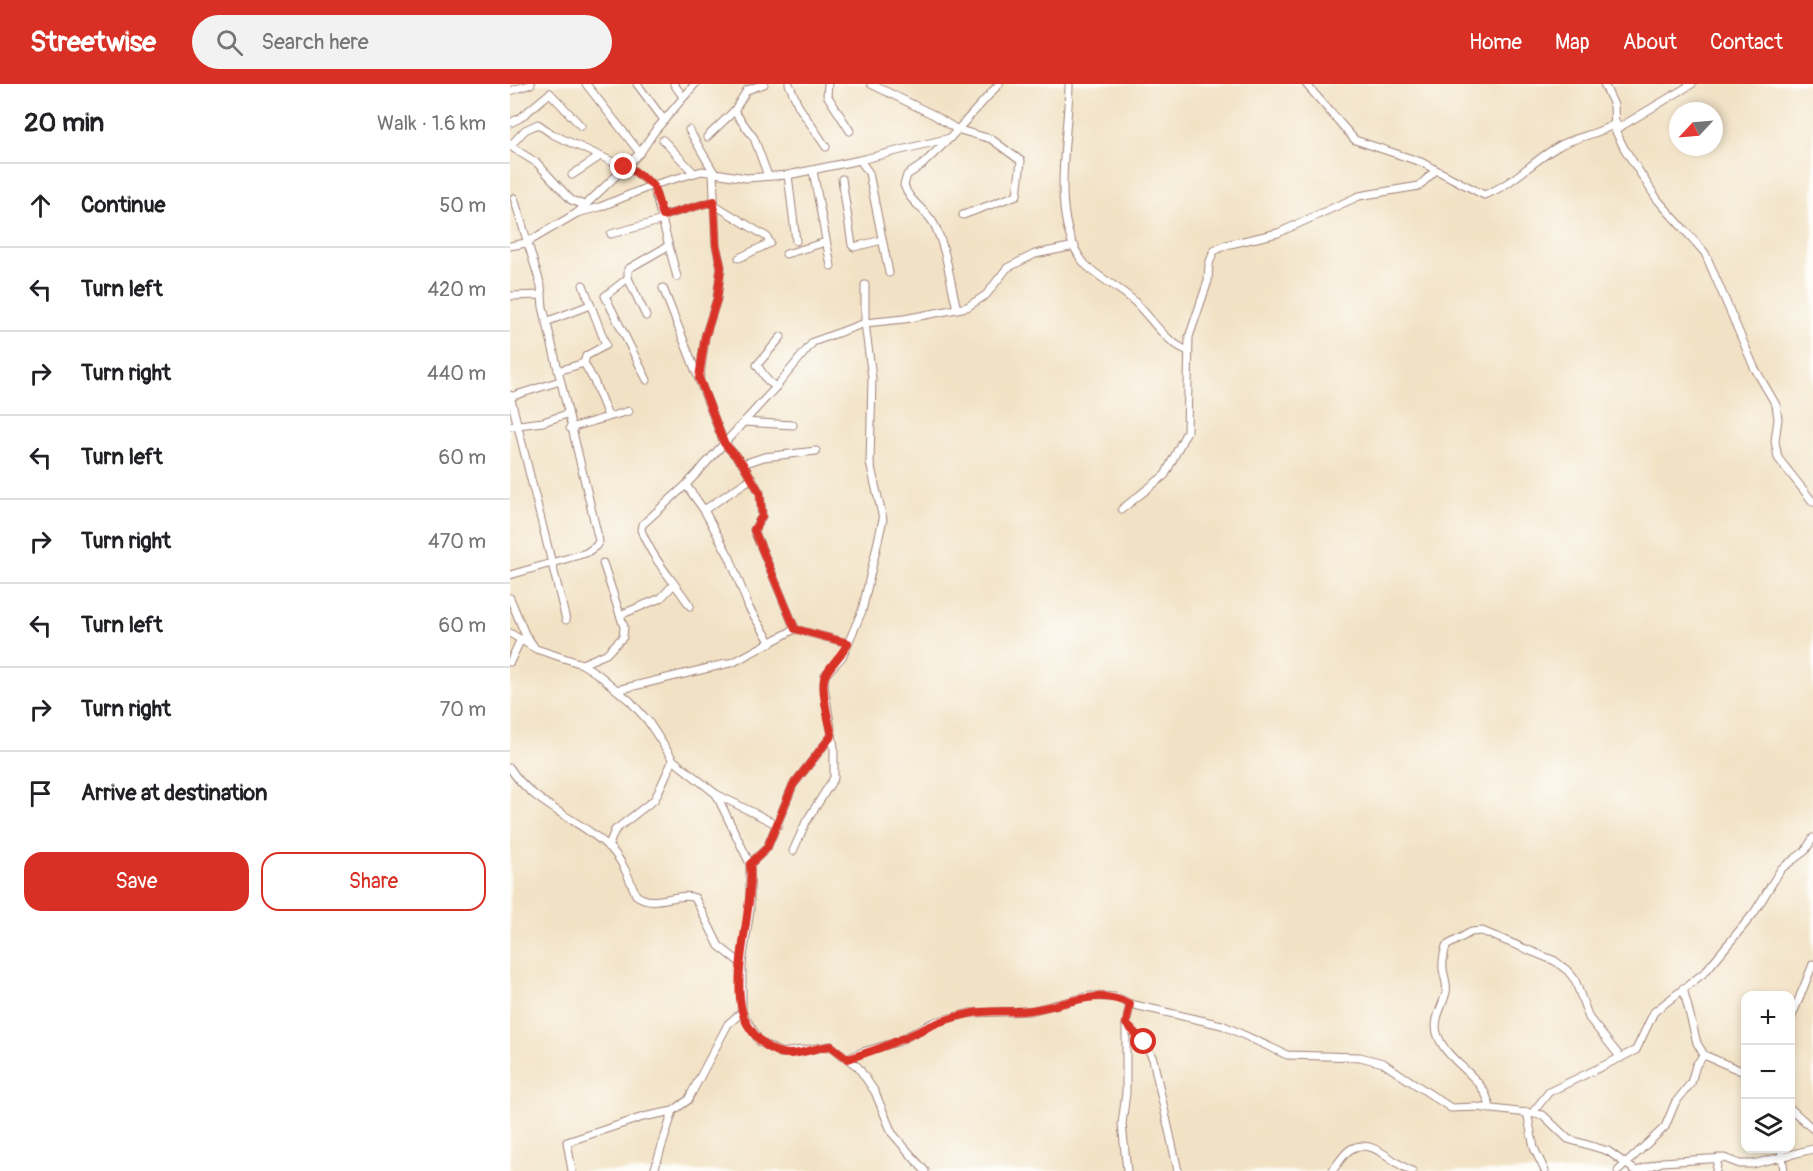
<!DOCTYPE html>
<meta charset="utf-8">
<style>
body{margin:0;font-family:Pangolin,sans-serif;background:#f2f2f2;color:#202124}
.controls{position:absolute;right:18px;bottom:18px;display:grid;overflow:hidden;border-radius:12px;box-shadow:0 3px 9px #0003}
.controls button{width:54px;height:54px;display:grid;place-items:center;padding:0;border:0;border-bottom:2px solid #e0e0e0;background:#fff;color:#202124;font:30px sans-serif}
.compass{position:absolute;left:1159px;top:18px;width:54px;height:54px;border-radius:50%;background:#fff;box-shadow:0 3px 9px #0003;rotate:244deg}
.stop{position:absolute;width:18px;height:18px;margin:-14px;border:4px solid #d93025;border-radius:50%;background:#fff}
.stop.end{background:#d93025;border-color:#fff;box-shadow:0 2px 6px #0008}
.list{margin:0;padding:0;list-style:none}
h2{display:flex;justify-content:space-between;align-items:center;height:78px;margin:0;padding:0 24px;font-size:26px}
h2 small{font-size:20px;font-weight:400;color:#757577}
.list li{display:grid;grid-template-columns:39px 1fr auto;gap:18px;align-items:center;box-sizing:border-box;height:84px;padding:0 24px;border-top:2px solid #e0e0e0}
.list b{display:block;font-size:22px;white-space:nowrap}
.list em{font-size:20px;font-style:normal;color:#757577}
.actions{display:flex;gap:12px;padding:18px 24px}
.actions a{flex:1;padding:14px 0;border:2px solid #d93025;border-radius:18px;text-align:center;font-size:21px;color:#d93025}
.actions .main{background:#d93025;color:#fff}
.icon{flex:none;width:33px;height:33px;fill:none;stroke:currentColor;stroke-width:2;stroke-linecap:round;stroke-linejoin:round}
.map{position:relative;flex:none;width:1303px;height:1087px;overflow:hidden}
header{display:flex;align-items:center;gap:36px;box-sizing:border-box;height:84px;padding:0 30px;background:#d93025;color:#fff}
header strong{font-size:28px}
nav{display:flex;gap:33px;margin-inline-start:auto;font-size:21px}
.search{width:420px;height:54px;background:#f2f2f2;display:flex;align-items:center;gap:15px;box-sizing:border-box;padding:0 21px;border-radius:33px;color:#757577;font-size:22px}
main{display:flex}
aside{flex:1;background:#fff}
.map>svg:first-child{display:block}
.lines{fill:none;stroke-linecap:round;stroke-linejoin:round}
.minor-casing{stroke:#9e8078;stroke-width:9}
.minor{stroke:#fff;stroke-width:7}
.route{stroke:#d93025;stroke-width:8}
</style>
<header>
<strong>Streetwise</strong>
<div class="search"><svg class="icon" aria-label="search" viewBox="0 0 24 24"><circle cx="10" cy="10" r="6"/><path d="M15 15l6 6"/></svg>Search here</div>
<nav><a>Home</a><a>Map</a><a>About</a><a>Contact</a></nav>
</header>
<main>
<aside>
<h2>20 min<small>Walk · 1.6 km</small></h2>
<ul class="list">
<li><svg class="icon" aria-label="ahead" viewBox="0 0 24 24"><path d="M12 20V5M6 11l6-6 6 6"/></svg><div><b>Continue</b></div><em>50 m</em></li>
<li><svg class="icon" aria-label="left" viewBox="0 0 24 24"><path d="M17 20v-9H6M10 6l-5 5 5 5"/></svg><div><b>Turn left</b></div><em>420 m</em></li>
<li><svg class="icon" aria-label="right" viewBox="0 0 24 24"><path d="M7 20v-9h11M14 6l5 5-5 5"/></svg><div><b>Turn right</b></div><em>440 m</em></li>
<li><svg class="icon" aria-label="left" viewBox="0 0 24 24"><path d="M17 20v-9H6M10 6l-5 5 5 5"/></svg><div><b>Turn left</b></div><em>60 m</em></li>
<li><svg class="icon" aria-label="right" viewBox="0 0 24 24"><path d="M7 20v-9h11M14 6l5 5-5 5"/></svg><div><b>Turn right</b></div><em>470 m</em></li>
<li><svg class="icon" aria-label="left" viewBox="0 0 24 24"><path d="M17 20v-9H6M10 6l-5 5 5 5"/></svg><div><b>Turn left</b></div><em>60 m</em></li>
<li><svg class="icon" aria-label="right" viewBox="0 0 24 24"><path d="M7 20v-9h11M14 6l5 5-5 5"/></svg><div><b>Turn right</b></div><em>70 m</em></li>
<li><svg class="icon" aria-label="arrive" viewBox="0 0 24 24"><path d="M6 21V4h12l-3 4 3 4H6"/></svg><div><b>Arrive at destination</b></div></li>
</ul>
<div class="actions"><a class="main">Save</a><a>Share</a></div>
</aside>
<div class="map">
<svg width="1303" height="1087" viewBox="0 0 1303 1087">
<rect width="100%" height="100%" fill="#fdfcf7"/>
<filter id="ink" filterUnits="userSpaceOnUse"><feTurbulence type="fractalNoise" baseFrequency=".0167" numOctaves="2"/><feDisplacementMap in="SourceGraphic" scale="12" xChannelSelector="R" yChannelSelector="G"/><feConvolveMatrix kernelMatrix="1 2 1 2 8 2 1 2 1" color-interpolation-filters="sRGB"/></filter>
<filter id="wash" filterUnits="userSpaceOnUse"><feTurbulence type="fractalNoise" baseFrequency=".008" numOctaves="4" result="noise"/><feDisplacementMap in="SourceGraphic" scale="24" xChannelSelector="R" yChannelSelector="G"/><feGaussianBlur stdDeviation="1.35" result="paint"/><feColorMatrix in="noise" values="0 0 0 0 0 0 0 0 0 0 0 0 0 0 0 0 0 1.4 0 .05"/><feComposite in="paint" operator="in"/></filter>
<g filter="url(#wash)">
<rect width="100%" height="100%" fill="#f2e2c5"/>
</g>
<g filter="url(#ink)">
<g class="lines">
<g class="minor-casing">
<g id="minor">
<path d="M76,0L130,69"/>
<path d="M127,0L154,36"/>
<path d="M164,0L173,13"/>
<path d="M254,0L237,6L224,27L244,54L258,92"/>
<path d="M279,0L289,23L316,63"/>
<path d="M318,0L317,11L340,47"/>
<path d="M361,0L424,31L446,45L481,55L511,77L507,111L453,131"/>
<path d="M559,0C559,52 538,135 574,179C585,192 611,204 625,218C643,236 654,257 678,267"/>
<path d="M796,0L845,56L911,78L974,111C1004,100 1022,77 1049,62C1067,52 1088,51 1106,39"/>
<path d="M1094,0L1104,21L1105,46L1114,64L1147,115L1195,169L1244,283L1266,321L1268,335L1265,357L1268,374L1303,418"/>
<path d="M0,7L21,0"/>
<path d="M0,39L10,34L40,9L71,42"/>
<path d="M179,46L203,87L206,161L211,183L207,215L195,253L190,292"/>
<path d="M1105,46L1182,0"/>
<path d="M197,53L224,27"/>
<path d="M440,54L412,81L397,91L394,101C400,120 417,125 425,142C437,167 440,198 447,225"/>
<path d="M153,56L184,89"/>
<path d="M0,62L15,46L28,40L42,50L114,83"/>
<path d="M0,62L27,79L61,116L74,121"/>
<path d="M350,76L440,54L489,0"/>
<path d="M116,81L143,101L192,87L236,94L278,91L350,76L359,89L379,189"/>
<path d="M303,87L321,182"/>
<path d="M62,91L89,73"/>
<path d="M278,91L286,157"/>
<path d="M332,95L342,161L344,163L372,156"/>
<path d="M205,121L257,153L260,159L229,174"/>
<path d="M67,129L90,123L143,101L167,193"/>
<path d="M153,132L204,117"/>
<path d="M101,150L153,136"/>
<path d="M0,162L16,159L67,129L130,69L144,48L185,0"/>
<path d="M276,170L316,158"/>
<path d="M118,194L95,212L137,296"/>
<path d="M73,201L96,261L76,272L74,279"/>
<path d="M153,204L214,359L233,380L250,409L252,432L244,446L285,545"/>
<path d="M0,212L32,211"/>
<path d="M136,232L118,194V185L158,162"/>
<path d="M36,238L80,221"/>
<path d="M48,287L74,279L84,297L98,332"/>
<path d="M266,303L258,297L247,281L271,253"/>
<path d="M0,311L56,536"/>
<path d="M0,313L50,297"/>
<path d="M234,338L283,341"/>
<path d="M0,342L33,338L57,330"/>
<path d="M60,344L119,327"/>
<path d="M233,380L254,373L306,367"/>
<path d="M176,401L194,426L220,474L239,524L261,559"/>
<path d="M612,425L655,391L677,347L679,253L698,197L699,180L704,167L716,161L768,149L849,112L909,102L925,87"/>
<path d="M194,426L242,394"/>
<path d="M0,491L76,469L86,462L89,457L33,223L31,202L4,114"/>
<path d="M0,514L15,550L23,561"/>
<path d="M180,522C163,496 143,476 131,446L132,441L176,401L266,303L303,258L355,239L394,235L457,223L476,211L497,184L525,170L565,162"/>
<path d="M110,531L151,514L164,500"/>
<path d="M0,549L26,565L72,580L89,591L120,617L138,637L163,676L206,710L240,780V826L232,880V928L250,958L271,969L321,962L348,983L365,1008L382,1049L415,1087"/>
<path d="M0,578L11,555"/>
<path d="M72,580L96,570L113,553L114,543L93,479"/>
<path d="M107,606L224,578L285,545L338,559"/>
<path d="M0,684C24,722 71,735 102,766C113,778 120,796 126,811C145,825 166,807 185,814L209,862L232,880"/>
<path d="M206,710L268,741"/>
<path d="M98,763L105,746L145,715L163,676"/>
<path d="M283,767L296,738L324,694V663L314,602L315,591L332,573L352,527L373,435L360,379L362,294L355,239V201"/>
<path d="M240,780L257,764L283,701L322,651"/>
<path d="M1173,904L1187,959L1194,971L1236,989"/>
<path d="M1280,937L1303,880"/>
<path d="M616,941L636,961L643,975L668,1087"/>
<path d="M338,975L352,968L387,958L424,938L460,929L520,927L580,912L606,913L620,920L712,941L777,971L850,973L873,979L941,1024L966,1023L1033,1031L1058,1055L1098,1067L1126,1087"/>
<path d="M1280,1024L1303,1045"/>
<path d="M980,1025C976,991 936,980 927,949C923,935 933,922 936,908C938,901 934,893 933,885C932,877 934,870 936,862L961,848L972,847L1045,877L1058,887L1065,896L1079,934L1111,974"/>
<path d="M1017,1028L1024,1064L1035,1087"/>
<path d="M1023,1028L1039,1008L1126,966L1144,928L1195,888L1244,829L1271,785L1295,767L1303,754"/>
<path d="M1271,1064L1274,1087"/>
<path d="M62,1087L57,1058L133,1033L163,1027"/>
<path d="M144,1087L163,1027L178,1016L218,940L232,928"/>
<path d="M617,1087L612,1040L616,1009V941L620,920"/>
<path d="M822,1087C828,1080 834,1069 841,1065C863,1053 884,1081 902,1087"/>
<path d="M1108,1087L1155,1043L1165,1019L1181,999L1186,981L1194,971"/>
<path d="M1127,1087L1152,1078L1214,1074L1230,1080H1243L1303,1065"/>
<path d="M1206,1087L1208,1074"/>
</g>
</g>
<use href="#minor" class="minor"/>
</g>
</g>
<g class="lines" filter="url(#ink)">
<path class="route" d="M114,83L116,81L143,101L153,132L204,117L206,161L211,183L207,215L195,253L189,294L214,359L233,380L250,409L252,432L244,446L285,545L338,559C332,571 323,578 316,590C309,601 319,638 322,651L283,701L257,764L240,780C244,826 222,883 232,927C236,944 254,965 271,969C287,973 305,963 321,962L338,975C354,969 373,964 389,956C416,945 428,936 458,930C479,925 501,929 522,926C557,921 586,903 620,920L616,940L634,958"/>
</g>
</svg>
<div class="controls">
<button>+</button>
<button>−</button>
<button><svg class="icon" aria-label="layers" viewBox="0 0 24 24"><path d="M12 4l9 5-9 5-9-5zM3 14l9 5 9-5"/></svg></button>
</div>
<svg class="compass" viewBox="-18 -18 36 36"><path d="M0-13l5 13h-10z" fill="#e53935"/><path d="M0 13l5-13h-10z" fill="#757577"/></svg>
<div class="stop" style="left:634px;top:958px"></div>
<div class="stop end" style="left:114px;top:83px"></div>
</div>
</main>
